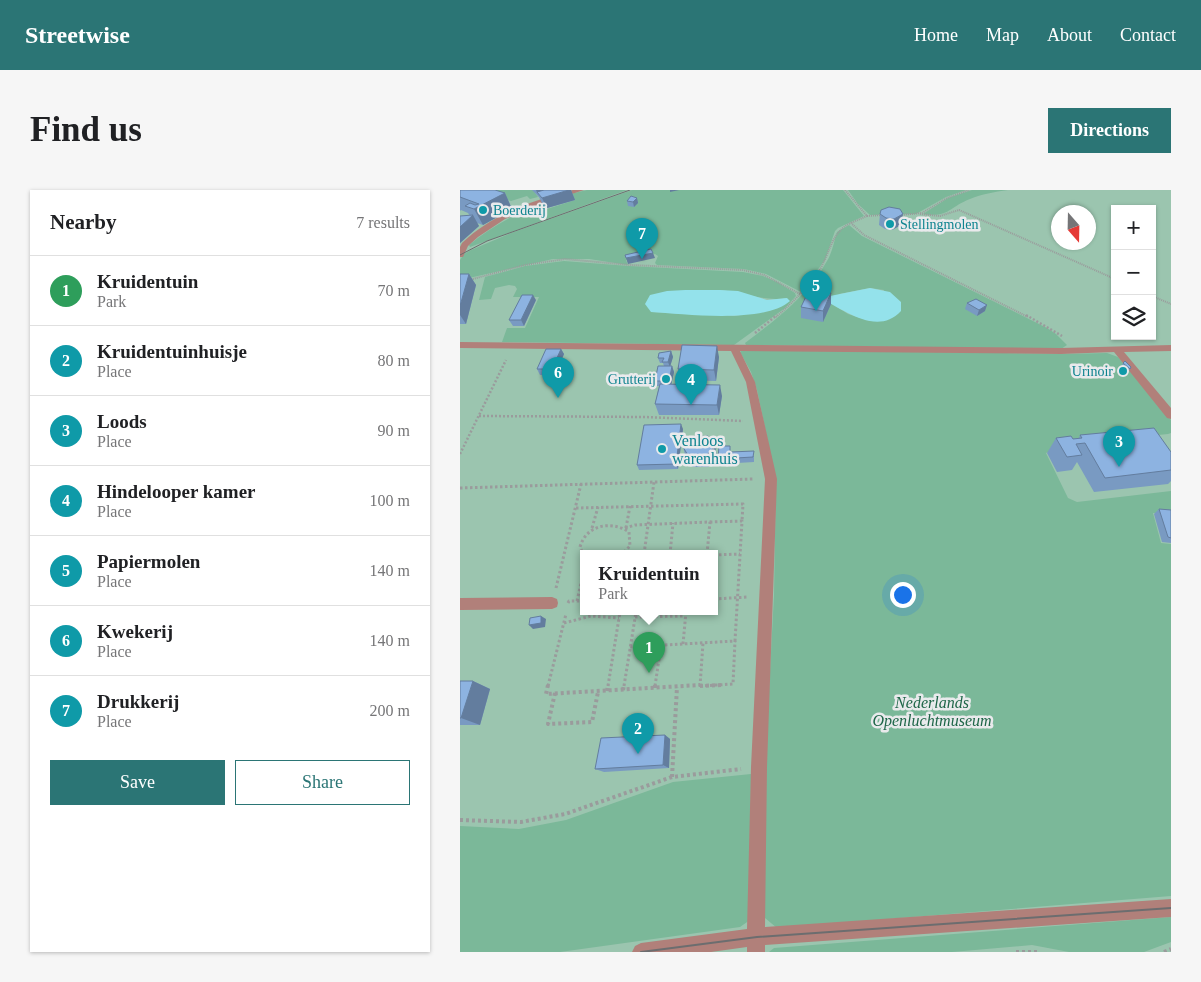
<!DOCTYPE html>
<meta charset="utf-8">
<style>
body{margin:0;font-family:Georgia,serif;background:#f6f6f6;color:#202124}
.controls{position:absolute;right:15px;top:15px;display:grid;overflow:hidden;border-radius:0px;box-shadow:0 1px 4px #0004}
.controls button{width:45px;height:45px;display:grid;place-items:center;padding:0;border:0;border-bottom:1px solid #e0e0e0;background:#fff;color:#202124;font:25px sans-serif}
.compass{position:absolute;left:591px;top:15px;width:45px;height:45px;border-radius:50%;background:#fff;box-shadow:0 1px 4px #0004;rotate:160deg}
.you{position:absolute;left:442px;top:404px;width:18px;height:18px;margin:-12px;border:4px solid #fff;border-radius:50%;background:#1a73e8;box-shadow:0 0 0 8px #1a73e833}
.badge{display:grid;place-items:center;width:32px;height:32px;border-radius:50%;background:#2b7575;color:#fff;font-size:16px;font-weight:700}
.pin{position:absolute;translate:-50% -41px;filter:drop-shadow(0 1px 2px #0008)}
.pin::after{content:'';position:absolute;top:26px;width:18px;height:15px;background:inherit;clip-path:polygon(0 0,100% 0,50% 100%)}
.popup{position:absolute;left:120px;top:360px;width:138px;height:65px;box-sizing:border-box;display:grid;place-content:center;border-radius:0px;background:#fff;filter:drop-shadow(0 1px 4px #0005);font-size:16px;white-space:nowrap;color:#757577}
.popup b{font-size:19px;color:#202124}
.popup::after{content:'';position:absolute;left:50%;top:100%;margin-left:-10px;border:10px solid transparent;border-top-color:#fff}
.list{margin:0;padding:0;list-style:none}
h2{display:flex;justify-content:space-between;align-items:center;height:65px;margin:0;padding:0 20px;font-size:21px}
h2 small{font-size:16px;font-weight:400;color:#757577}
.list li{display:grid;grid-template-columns:32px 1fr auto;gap:15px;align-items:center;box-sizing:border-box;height:70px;padding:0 20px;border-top:1px solid #e0e0e0}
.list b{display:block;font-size:19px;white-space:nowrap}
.list p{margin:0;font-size:16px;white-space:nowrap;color:#757577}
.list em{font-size:16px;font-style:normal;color:#757577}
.actions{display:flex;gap:10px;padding:15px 20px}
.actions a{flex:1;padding:11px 0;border:1px solid #2b7575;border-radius:0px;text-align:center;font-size:18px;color:#2b7575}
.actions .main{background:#2b7575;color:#fff}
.icon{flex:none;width:28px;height:28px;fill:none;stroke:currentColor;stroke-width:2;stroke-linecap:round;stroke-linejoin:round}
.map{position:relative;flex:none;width:711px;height:762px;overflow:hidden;border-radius:0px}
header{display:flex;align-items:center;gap:30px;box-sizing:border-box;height:70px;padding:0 25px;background:#2b7575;color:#fff}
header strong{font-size:24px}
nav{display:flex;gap:28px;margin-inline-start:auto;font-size:18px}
.intro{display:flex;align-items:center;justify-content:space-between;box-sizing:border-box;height:120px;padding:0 30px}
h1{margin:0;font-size:35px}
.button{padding:12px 22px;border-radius:0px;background:#2b7575;color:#fff;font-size:18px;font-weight:700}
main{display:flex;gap:30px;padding:0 30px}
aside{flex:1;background:#fff;border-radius:0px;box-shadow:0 1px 4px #0004}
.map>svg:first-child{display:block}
.green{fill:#9bc5af;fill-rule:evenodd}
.forest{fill:#7bb899;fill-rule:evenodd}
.water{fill:#94e2eb}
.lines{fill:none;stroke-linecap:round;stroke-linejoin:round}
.path-far3{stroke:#9a9b9c;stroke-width:2;stroke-dasharray:1 1;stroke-linecap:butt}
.path-far2{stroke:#9a9b9c;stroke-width:2.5;stroke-dasharray:2 2;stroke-linecap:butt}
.path-far1{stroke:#9a9b9c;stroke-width:3;stroke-dasharray:2.5 2.5;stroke-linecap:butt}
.path{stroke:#9a9b9c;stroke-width:4;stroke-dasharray:3 3;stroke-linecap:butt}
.minor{fill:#b1807a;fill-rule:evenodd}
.tram-far1{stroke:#6c6d6f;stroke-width:1}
.tram{stroke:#6c6d6f;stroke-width:2}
.wall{fill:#799ac2}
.shaded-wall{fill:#637d9e}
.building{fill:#8db3e1;stroke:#637d9e}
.culture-dot{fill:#0f9aa8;stroke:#e9eaec;stroke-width:2}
.labels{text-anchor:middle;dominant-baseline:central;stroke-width:5;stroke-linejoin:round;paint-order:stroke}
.far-culture-label{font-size:14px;fill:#0d838f;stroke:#e9eaec;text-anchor:start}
.culture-label{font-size:16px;fill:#0d838f;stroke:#e9eaec;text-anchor:start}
.park-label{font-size:16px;font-style:italic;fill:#1e6648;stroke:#e9eaec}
</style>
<header>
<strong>Streetwise</strong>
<nav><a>Home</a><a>Map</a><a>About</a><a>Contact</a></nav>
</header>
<div class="intro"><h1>Find us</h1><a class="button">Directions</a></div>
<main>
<aside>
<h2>Nearby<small>7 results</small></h2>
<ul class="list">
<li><span class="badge" style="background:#2e9e5b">1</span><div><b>Kruidentuin</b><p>Park</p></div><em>70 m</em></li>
<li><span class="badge" style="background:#0f9aa8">2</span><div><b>Kruidentuinhuisje</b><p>Place</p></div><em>80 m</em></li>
<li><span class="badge" style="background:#0f9aa8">3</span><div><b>Loods</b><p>Place</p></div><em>90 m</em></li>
<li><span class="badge" style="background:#0f9aa8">4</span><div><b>Hindelooper kamer</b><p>Place</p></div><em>100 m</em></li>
<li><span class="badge" style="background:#0f9aa8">5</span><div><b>Papiermolen</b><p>Place</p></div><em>140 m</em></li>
<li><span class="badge" style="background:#0f9aa8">6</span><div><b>Kwekerij</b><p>Place</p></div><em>140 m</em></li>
<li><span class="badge" style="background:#0f9aa8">7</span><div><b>Drukkerij</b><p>Place</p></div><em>200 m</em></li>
</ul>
<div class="actions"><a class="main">Save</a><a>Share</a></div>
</aside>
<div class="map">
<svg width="711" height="762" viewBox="0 0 711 762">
<rect width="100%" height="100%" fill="#e9eaec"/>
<path class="green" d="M0,0H711V762H0ZM655,19H692V146H655ZM598,22H628V52H598ZM124,364H254V422H124Z"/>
<g class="forest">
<path d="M0,0H73L78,7L70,9L67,6L51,11L32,4Z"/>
<path d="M127,0H167L10,57L9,55C31,37 55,24 81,13L87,19L115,10L110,4Z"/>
<path d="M172,0H383L404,26L378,38L375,41L365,70L341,102L306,84L284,79L197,75L195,73L198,66L195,64L166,70L168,75L129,69H93L0,90V70L4,64L11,60L51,43Z"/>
<path d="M388,0H506L486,7L456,24L410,25L398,14Z"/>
<path d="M512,0H548C534,2 522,4 510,9C489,17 489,28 463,24L488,8Z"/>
<path d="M389,35L402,46L587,138L596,144L607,155L601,159L286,155L285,153C317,129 347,106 367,71C372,63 374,52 377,42ZM410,98L424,100L410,131L388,124L374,115L379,104Z"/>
<path d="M104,71L169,76L283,82L303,86L317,92L335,103L336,106L325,118L274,155L42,152L47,138H65L79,107H53L57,99L55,96L49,95L35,98L31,109L19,110L25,87L65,76ZM260,100C283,102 304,112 327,108L318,118L275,126L192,122Z"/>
<path d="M284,159L603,164L647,163L658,167L711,230V243L708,244L609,254L586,263L608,308L617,312L711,301V324L693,323L701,353L711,354V706L317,738L305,728V577L314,405L316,290L297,200L291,182L280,162Z"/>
<path d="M291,584L290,730L280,737L100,762H0V636L59,639L106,630L213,592Z"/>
<path d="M711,727V752L684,762H609L572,755L492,762H309L314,758Z"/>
</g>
<g class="water">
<path d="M410,98L430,102L441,112V121C417,147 383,119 360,108Z"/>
<path d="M225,100H260L278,101L307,110L327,108L330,111C304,134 225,124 191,122L185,114L190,105L207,101Z"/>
</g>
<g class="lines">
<g class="path-far3">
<path d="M385,0L407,26L391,33"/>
<path d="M460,24L480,26L499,20L655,89"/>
<path d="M440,25L462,23L487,8L509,0"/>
<path d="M407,26L423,25"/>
<path d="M9,90L65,75L105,69L170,75L283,80L304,85L340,104"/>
<path d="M692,106L711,114"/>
<path d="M316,127C331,114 345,100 357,84C370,66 370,42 391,33L404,45L568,127"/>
</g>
<g class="path-far2">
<path d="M566,125L602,146"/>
<path d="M295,143L317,125"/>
<path d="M19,226L185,227L283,231"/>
<path d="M0,264L46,170"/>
</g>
<g class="path-far1">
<path d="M0,298L293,289"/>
<path d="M116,318L283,314L282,331"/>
<path d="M132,338L138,317"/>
<path d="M165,338L175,335L250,332L247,364"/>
<path d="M166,338L170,316"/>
<path d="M184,364L194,292"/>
<path d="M210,364L213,333"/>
<path d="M254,365L280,364"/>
<path d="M124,366L120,357C126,335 151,330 169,342L170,356L162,364"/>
<path d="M96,398L121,294"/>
<path d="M254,409L288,407"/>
<path d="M117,411L124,380"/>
<path d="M108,413L109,411H124"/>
<path d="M175,427L225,426"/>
<path d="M104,433L131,426L159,428"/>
<path d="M223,454L226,422"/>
<path d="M170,457L275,451L282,331L250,332"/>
<path d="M88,496L106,424"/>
<path d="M148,496L160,422"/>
<path d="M164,496L176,422"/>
<path d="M195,496L201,456"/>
<path d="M240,496L243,453"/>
<path d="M240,496L273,494L275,451"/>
</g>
<g class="path">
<path d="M88,495L86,504L240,495"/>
<path d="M240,496L261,495"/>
<path d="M195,498V495"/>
<path d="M163,500L164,495"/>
<path d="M147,501L148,495"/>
<path d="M95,503L88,534L132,532L138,502"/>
<path d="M212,587L217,497"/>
<path d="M0,630L61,632L105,624L212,587L281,579"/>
<path d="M556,762H579"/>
<path d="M704,762L711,759"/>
</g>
<g class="minor">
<path d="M113,0H124L78,15L45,29L18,47L8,56L3,67H0V57L2,53C32,24 74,10 113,0Z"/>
<path d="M0,152L601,158L711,155V161L664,162L711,218V229L707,228L654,162L601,164L280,161L295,192L317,289L307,577L305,737L711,709V727L305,755V762H287V757L251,762H172L175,756L181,753L287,739L291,577L305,289L286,192L271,161L0,158Z"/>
<path d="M92,407L97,409L98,413L97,417L92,419L0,420V408Z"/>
</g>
<path class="tram-far1" d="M0,65L27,51L170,0"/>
<path class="tram" d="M181,762L297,747L711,718"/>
</g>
<g class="wall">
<path d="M0,0L45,3L52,19L23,35L17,33L19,36L0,53V26H10L8,23L1,20L0,21Z"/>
<path d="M72,0H111L115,10L87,18L82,13L79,7Z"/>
<path d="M177,8L178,13L174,17L168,16L167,11Z"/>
<path d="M429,17L441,35L432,40L425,39L419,35L420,24Z"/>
<path d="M0,84H9L16,95L6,134H0Z"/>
<path d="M76,110L64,136H53L49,130Z"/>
<path d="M507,113L525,121L517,126L505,119Z"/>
<path d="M371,114L363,132L341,128V117Z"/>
<path d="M101,159L104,164L95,185H80L77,179Z"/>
<path d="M211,161L213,167L210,176H212L214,182L211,194L262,206L259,225H199L195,214L199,196H197L195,191L204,176L203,173H200L198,168Z"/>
<path d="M259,167L256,191L221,190L218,179Z"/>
<path d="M663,173L671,177L666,185L660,179Z"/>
<path d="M223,239L218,279L179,280L177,275Z"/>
<path d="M620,245L711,262V291L708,294L634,302L617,272L612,280L597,282L587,263L596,248L613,249L619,248Z"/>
<path d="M223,257L257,266L248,277H233L226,268Z"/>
<path d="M271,262L294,266V272L260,274L258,269Z"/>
<path d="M699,319L711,320V353L702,352L694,324Z"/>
<path d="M0,491H13L30,499L20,535H0Z"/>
<path d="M205,545L210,549L209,578L144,582L135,579Z"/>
</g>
<g class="shaded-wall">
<path d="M76,0H102L77,2L79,7Z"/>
<path d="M109,0H111L115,10L87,18L82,8Z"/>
<path d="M210,0H219L210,2Z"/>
<path d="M45,3L52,19L23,35L14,19Z"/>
<path d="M177,8L178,13L174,17L173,12Z"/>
<path d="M443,24L441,35L432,40L434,29Z"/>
<path d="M13,25L19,36L0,53V37Z"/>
<path d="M193,63L195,68L168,74L166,68Z"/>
<path d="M9,84L16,95L6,134L0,125V116Z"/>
<path d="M371,103V114L363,132V121Z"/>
<path d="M73,105L76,110L64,136L61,130Z"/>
<path d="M527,115L525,121L517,126L519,120Z"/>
<path d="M257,156L259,167L256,191L254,180Z"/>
<path d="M101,159L104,164L95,185L92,179Z"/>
<path d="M211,161L213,167L210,177L208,172Z"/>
<path d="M212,176L214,182L211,196L209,191Z"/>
<path d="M260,195L262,206L259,225L257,215Z"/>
<path d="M221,234L223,239L218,279L216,274Z"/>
<path d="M255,256L257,266L248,277L245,267Z"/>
<path d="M81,426L86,429L85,437L73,439L69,435Z"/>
<path d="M13,491L30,499L20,535L1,528Z"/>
<path d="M205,545L210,549L209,578L203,575Z"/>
</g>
<g class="building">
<path d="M0,0H35L45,3L14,19L5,16L10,13L15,15L19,14L0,7Z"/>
<path d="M84,0H109L82,8L77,2Z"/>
<path d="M171,6L177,8L173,12L167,11Z"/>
<path d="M429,17L440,19L443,24L434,29L426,28L420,24L421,20Z"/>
<path d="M13,25L0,37V26Z"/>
<path d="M191,59L193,63L166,68L165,65Z"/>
<path d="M0,84H9L0,116Z"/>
<path d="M349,100L371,103L363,121L341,117Z"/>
<path d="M62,105H73L61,130H49Z"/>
<path d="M516,109L527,115L519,120L507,113Z"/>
<path d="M222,155L257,156L254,180L218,179Z"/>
<path d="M86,159H101L92,179H77Z"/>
<path d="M211,161L208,172H202L204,168H198L199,163Z"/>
<path d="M665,171L671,177L670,179L663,173Z"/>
<path d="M198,176H212L209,191H195Z"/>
<path d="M200,194L260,195L257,215L195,214Z"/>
<path d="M221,234L216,274L177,275L184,235Z"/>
<path d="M694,238L711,262V280L645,288L625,253L616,254L622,265L607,267L596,248L611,246L613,249L622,248L620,245Z"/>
<path d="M248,246L255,256L245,267H229L223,257L232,247Z"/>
<path d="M259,256H270V262L294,261L293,267L258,269Z"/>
<path d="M699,319L711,320V348L708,347Z"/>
<path d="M81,426V433L69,435L70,428Z"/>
<path d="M0,491H13L1,528H0Z"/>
<path d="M205,545L203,575L135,579L141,548Z"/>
</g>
<g class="culture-dot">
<circle cx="23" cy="20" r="5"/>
<circle cx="430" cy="34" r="5"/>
<circle cx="663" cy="181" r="5"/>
<circle cx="206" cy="189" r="5"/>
<circle cx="202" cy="259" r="5"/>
</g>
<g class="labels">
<g class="far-culture-label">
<text x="33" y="20">Boerderij</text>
<text x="440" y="34">Stellingmolen</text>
<text x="653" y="181" text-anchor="end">Urinoir</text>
<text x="196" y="189" text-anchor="end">Grutterij</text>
</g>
<g class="culture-label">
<text x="212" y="250">Venloos<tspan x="212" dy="18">warenhuis</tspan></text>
</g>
<g class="park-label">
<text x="472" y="512">Nederlands<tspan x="472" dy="18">Openluchtmuseum</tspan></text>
</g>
</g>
</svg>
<div class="controls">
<button>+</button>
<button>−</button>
<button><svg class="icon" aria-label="layers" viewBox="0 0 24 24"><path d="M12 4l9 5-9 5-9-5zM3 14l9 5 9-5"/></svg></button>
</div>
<svg class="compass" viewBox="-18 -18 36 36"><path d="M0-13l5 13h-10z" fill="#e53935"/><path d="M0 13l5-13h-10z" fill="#757577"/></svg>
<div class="you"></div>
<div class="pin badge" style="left:189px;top:483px;background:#2e9e5b">1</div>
<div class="popup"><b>Kruidentuin</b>Park</div>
<div class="pin badge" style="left:178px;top:564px;background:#0f9aa8">2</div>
<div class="pin badge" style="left:659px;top:277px;background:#0f9aa8">3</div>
<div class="pin badge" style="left:231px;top:215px;background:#0f9aa8">4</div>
<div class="pin badge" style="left:356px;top:121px;background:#0f9aa8">5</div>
<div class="pin badge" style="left:98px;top:208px;background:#0f9aa8">6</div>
<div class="pin badge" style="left:182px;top:69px;background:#0f9aa8">7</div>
</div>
</main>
